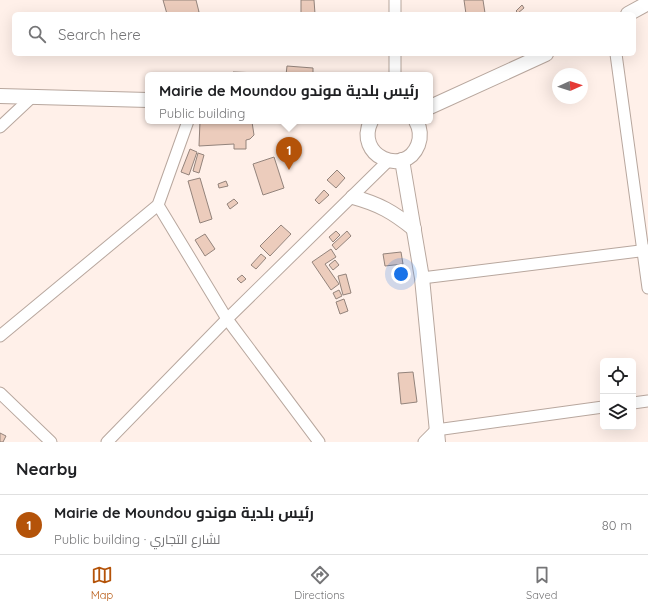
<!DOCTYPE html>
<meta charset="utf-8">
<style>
body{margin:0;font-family:Quicksand,Cairo,sans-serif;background:#f6f6f6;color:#202124}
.controls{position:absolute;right:12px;bottom:12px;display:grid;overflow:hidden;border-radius:6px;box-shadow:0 4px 16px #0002}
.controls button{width:36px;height:36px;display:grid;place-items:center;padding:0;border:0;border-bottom:1px solid #e0e0e0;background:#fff;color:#202124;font:20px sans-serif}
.compass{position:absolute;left:552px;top:68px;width:36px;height:36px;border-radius:50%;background:#fff;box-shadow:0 4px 16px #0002;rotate:87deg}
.you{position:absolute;left:401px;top:274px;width:14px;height:14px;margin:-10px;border:3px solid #fff;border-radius:50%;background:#1a73e8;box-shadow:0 0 0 6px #1a73e833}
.badge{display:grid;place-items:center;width:26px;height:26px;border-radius:50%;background:#b45309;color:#fff;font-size:13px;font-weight:700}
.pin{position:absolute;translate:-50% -33px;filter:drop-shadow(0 1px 2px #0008)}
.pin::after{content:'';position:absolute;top:21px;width:14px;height:12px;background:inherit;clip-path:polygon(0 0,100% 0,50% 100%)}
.popup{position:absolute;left:145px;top:72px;width:288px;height:52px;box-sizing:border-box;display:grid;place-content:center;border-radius:6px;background:#fff;filter:drop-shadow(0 1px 3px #0005);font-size:13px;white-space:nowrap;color:#757577}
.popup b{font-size:15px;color:#202124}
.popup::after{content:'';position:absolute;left:50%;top:100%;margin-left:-8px;border:8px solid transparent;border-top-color:#fff}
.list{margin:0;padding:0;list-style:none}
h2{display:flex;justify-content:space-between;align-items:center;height:52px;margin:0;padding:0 16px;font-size:17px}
h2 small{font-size:13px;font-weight:400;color:#757577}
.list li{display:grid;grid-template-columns:26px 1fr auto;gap:12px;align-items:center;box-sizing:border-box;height:60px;padding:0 16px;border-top:1px solid #e0e0e0}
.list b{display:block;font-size:15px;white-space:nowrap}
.list p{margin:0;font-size:13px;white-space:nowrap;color:#757577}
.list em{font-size:13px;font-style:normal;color:#757577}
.icon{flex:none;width:22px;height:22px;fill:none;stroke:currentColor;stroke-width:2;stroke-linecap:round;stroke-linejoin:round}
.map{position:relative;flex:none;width:648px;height:442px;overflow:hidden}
.search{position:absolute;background:#fff;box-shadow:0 4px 16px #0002;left:12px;right:12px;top:12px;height:44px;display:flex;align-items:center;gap:10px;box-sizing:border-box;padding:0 14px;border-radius:6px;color:#757577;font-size:15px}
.sheet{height:112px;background:#fff}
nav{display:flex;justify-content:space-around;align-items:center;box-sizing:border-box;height:56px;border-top:1px solid #e0e0e0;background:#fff;font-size:11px;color:#757577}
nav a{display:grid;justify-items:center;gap:2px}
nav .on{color:#b45309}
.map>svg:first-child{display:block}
.building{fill:#ecccbc;stroke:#93837b}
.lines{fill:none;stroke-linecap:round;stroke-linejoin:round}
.minor-casing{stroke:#b8a79e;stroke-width:13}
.tertiary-casing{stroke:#b8a79e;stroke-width:16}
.minor{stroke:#fff;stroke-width:11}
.tertiary{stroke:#fff;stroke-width:14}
</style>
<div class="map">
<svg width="648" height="442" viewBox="0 0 648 442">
<rect width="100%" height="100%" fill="#fff0e9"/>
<g class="building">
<path d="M163,0H196L199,12L193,14H167Z"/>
<path d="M301,0H314L315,14H301Z"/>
<path d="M464,0H483L485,13L466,14Z"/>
<path d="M522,5L524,8L518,13L516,11Z"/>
<path d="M287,66L313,68V75H286Z"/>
<path d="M233,72L260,73V75H233Z"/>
<path d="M200,121L252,122L254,135L250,139L246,140V149H234V144L199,146Z"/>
<path d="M190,149L197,152L189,175L181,172Z"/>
<path d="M198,153L204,155L199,173L193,171Z"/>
<path d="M274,157L284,188L263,195L253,164Z"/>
<path d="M337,170L345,178L336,188L327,180Z"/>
<path d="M200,178L212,219L200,223L188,181Z"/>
<path d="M226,181L228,186L219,188L218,184Z"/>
<path d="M324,190L329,195L319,204L315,200Z"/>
<path d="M234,199L238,203L230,209L227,204Z"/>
<path d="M281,225L291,234L270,256L260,246Z"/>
<path d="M336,231L340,235L333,242L329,237Z"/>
<path d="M347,231L351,236L336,250L332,245Z"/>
<path d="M205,234L215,249L205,256L195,240Z"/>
<path d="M331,249L336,257L325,264L339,284L331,290L312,262Z"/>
<path d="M401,252L403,264L385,266L383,254Z"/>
<path d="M261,254L266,258L256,269L251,265Z"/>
<path d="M335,260L339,265L333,270L329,265Z"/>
<path d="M346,274L351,293L343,295L338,276Z"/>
<path d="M242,275L246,279L241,283L237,279Z"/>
<path d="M339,290L342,296L336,299L333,293Z"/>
<path d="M344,299L348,311L340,314L336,302Z"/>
<path d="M413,372L417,402L401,404L398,373Z"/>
<path d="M0,433L6,436L3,442H0Z"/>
</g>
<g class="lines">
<g class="minor-casing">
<g id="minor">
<path d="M395,0V14"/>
<path d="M395,54V75"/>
<path d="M616,54L648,288"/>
<path d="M0,127L32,97"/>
<path d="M158,205L227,319L319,442"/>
<path d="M422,278L648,250"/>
<path d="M0,336L158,205L188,121"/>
<path d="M0,393L51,442"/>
<path d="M633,403L648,401"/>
<path d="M107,442L227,319L388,161"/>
<path d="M424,442L436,430L603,407"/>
</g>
</g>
<g class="tertiary-casing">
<g id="tertiary">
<path d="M628,14L648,3"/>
<path d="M0,96L148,100"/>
<path d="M430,107L546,54"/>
<path d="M371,121C354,156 405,178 418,145C421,137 420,128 416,121"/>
<path d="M402,160L422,278L438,442"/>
<path d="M353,197C379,204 393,212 414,229"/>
</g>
</g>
<use href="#minor" class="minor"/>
<use href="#tertiary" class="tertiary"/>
</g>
</svg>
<div class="controls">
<button><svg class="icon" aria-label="locate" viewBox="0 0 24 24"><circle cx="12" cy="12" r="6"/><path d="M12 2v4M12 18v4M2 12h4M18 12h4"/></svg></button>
<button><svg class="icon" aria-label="layers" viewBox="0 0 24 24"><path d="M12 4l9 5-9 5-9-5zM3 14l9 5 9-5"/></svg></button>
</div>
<svg class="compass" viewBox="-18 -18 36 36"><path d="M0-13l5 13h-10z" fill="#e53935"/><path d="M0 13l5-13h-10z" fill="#757577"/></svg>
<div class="you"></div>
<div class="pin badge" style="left:289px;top:170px">1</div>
<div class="popup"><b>Mairie de Moundou رئيس بلدية موندو</b>Public building</div>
<div class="search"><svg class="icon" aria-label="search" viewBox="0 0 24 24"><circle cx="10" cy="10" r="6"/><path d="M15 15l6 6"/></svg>Search here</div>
</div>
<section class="sheet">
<h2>Nearby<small></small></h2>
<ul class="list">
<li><span class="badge">1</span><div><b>Mairie de Moundou رئيس بلدية موندو</b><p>Public building · لشارع التجاري</p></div><em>80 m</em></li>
</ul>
</section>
<nav>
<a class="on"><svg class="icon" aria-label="map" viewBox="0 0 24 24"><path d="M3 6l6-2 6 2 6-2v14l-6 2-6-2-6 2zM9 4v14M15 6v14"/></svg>Map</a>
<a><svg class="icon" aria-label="directions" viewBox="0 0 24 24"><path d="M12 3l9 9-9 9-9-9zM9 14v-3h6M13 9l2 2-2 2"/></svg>Directions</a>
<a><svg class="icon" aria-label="saved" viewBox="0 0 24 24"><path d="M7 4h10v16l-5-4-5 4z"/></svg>Saved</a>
</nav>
